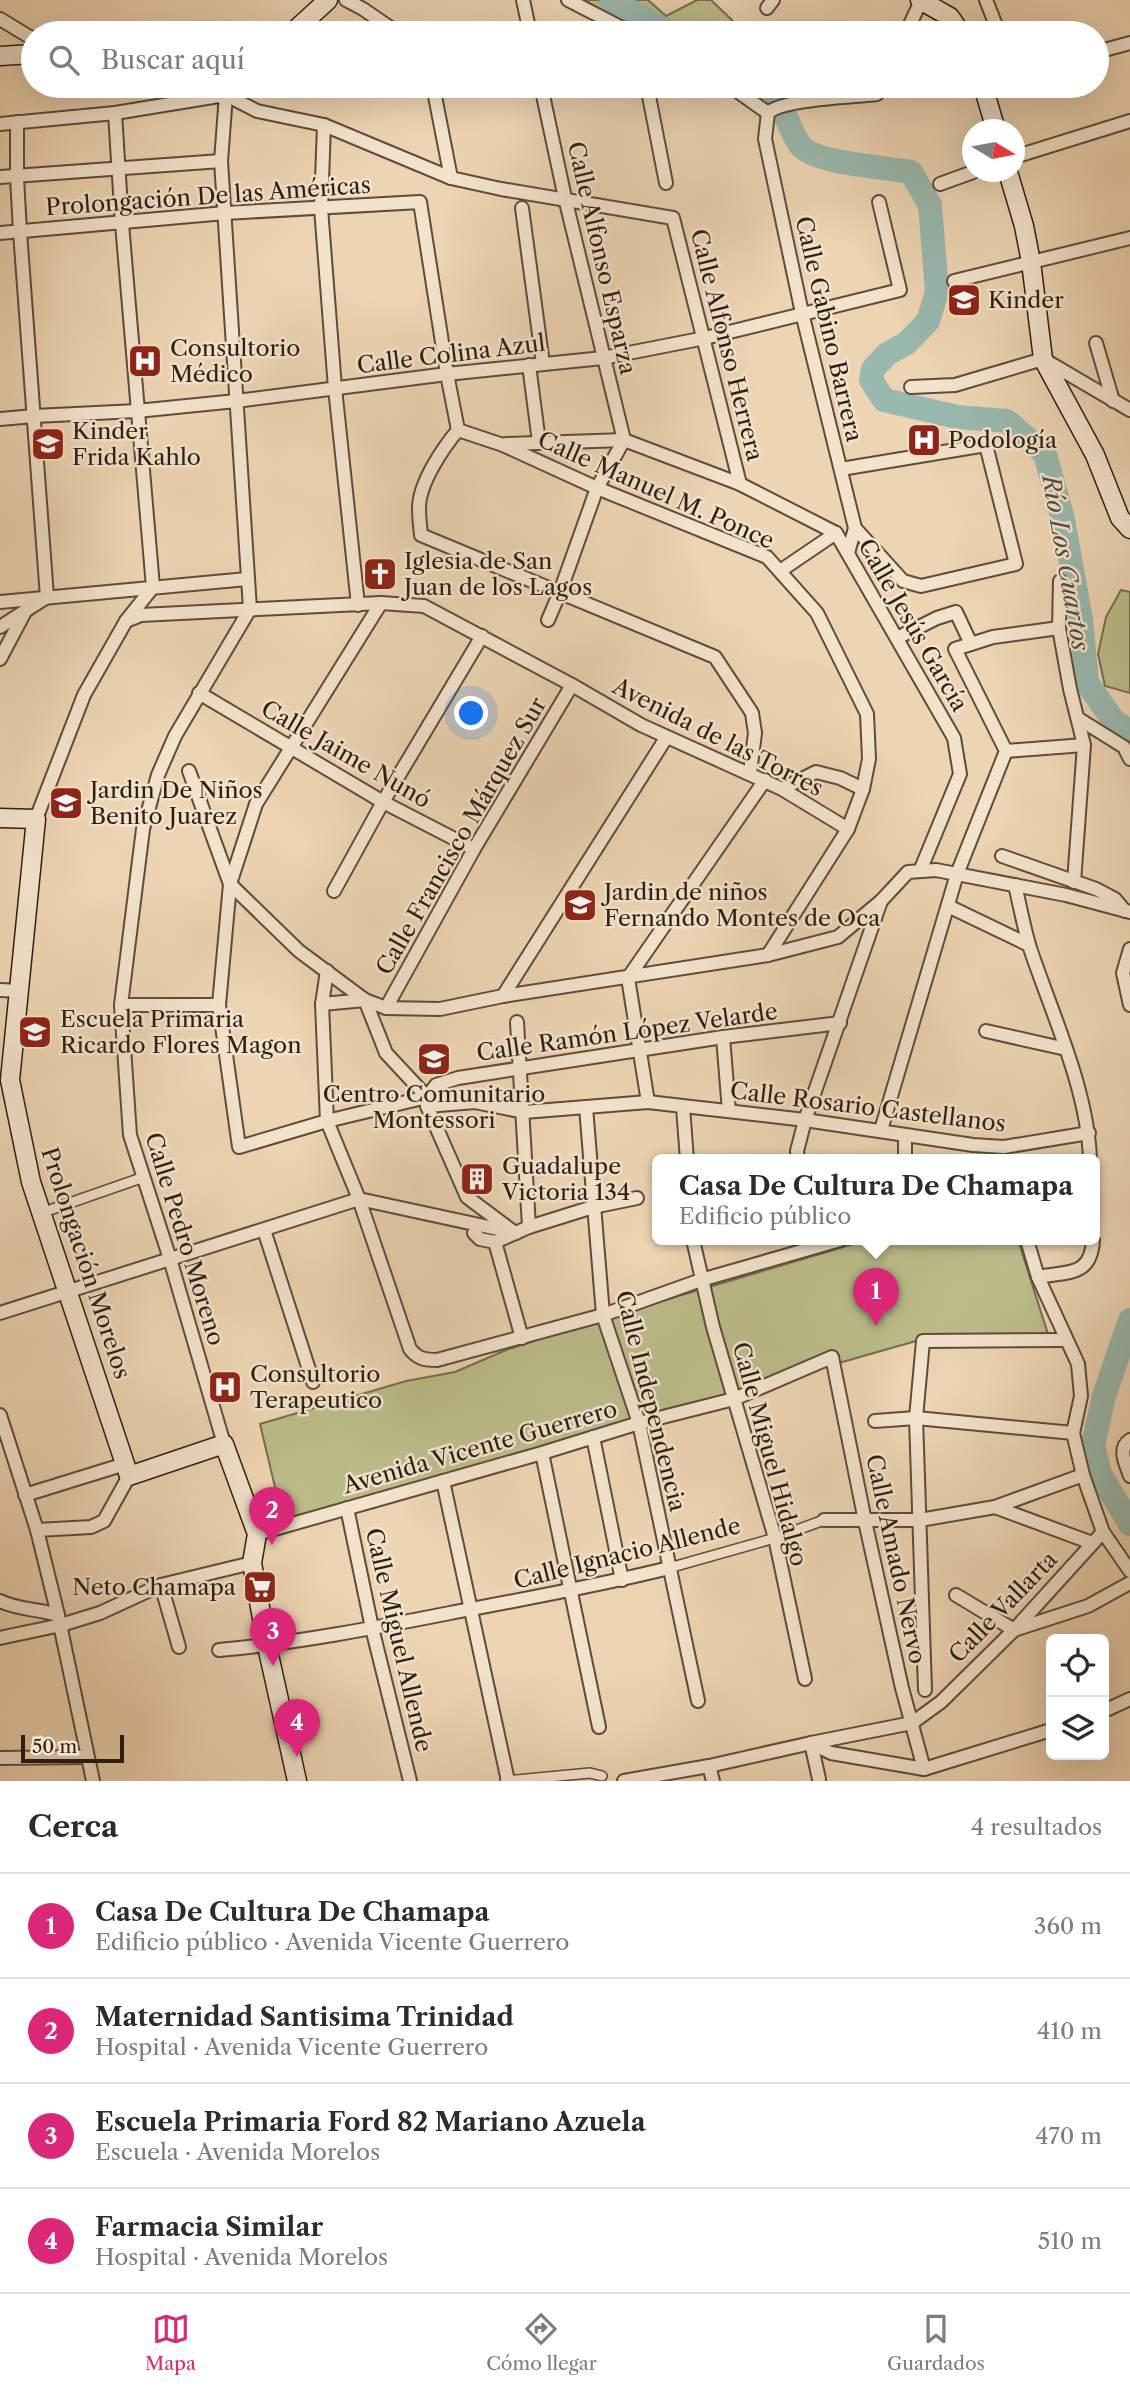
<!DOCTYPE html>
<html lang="es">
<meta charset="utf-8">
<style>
body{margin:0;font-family:"Libre Caslon Text",serif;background:#f2f2f3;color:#2b2b33}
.controls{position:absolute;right:21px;bottom:21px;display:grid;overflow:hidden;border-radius:10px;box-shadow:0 7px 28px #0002}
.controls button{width:63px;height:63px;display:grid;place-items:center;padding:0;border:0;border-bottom:2px solid #e1e1e2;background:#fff;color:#2b2b33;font:35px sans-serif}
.compass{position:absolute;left:962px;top:119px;width:63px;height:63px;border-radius:50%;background:#fff;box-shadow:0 7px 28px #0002;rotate:100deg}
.scale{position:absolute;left:21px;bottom:18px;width:103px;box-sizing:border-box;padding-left:7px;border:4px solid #2e1f13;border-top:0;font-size:19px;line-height:24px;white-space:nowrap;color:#2e1f13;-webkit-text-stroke:5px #f3e3cd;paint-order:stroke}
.you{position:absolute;left:472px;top:714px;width:24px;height:24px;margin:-18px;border:5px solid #fff;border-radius:50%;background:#1a73e8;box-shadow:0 0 0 10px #1a73e833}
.badge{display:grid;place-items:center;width:46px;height:46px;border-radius:50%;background:#db2777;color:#fff;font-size:23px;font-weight:700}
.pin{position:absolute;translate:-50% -58px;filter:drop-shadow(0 2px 4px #0008)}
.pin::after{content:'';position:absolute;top:37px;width:24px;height:21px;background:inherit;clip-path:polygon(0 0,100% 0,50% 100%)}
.popup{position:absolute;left:652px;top:1154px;width:448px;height:91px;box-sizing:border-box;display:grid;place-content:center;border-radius:10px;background:#fff;filter:drop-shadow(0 2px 5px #0005);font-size:23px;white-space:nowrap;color:#7c7c81}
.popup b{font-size:26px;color:#2b2b33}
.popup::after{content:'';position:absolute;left:50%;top:100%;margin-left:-14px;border:14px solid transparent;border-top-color:#fff}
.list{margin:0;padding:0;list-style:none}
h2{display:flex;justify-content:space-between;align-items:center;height:91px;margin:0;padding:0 28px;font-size:30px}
h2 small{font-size:23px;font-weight:400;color:#7c7c81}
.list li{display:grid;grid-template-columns:46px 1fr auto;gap:21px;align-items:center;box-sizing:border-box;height:105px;padding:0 28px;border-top:2px solid #e1e1e2}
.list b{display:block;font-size:26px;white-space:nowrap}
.list p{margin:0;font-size:23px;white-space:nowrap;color:#7c7c81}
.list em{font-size:23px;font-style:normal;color:#7c7c81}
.icon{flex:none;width:38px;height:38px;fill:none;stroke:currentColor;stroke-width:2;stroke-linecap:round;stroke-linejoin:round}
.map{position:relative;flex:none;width:1130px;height:1781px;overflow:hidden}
.search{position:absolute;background:#fff;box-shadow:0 7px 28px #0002;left:21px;right:21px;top:21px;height:77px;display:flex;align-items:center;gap:18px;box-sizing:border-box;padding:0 24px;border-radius:38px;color:#7c7c81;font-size:26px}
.sheet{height:511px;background:#fff}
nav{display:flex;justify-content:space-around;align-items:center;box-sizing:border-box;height:98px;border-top:2px solid #e1e1e2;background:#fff;font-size:19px;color:#7c7c81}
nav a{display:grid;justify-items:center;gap:4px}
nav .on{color:#db2777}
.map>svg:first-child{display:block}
.green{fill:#bcbc8a;stroke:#756e4e;stroke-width:2}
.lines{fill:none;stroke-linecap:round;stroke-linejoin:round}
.river{stroke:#99b8ae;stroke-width:24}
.pedestrian-casing{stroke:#5e4c3b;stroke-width:12}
.minor-casing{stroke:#5e4c3b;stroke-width:16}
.secondary-casing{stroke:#2e1f13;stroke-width:21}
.pedestrian{stroke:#f3e3cd;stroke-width:9}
.minor{stroke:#f3e3cd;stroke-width:12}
.secondary{stroke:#f3e3cd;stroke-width:18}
.labels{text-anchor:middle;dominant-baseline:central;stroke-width:5;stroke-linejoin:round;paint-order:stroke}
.street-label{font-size:23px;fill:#2e1f13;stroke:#f3e3cd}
.poi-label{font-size:23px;fill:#2e1f13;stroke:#f3e3cd;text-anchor:start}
.water-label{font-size:24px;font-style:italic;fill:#4e4d42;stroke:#f3e3cd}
</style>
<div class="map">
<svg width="1130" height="1781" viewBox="0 0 1130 1781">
<rect width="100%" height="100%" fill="#edd4b2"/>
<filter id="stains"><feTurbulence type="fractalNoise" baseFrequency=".00286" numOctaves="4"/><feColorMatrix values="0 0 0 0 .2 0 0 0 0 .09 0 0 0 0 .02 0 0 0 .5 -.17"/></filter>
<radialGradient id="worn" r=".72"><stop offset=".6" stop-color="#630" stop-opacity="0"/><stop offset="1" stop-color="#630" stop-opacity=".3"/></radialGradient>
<g class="green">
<path d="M572,0H648L666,16L697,0H711L734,22L743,33H635Z"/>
<path d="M732,86H780L786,101L766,110Z"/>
<path d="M1121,590L1130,592V693L1105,686L1098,654L1106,617Z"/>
<path d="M867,1240H1018L1048,1334L930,1337L586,1435L284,1525L260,1424L406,1381L455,1372L506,1350L608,1317Z"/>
</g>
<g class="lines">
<g class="river">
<path d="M611,0L667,31L679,33"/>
<path d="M770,86C783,104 788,127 800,145C814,164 886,167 911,172L930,205L937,292L928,321L907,343L887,354L873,369L871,380L884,400L957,417L1007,421L1045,454L1063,519L1081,620L1087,683L1113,720L1130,732"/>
<path d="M1130,1320L1104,1396L1093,1445L1100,1474L1130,1524"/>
</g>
<g class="pedestrian-casing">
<g id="pedestrian">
<path d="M41,1213L144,1177"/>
<path d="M669,1568L775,1538L824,1520"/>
<path d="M505,1781L590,1773L602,1776"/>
</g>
</g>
<g class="minor-casing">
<g id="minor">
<path d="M346,0L363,9L398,33"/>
<path d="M523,0L530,33"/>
<path d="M568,0L632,33"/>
<path d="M986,0L999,33"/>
<path d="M767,8L773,0"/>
<path d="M0,19L33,39"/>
<path d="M906,33L921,1"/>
<path d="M1097,52L1130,43"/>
<path d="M433,86L451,178"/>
<path d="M541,86L565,198L624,440L597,488L560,592L548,620"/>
<path d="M647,86L666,183"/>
<path d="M730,86L768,113"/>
<path d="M226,95L257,111L324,125L451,178L501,189L673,218L740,484"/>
<path d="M768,113L765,139L802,313L855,528L848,553"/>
<path d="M768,113C782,99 853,97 877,94L881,86"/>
<path d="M0,124L115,113L219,96"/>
<path d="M324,125L321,208L335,388L358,605"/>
<path d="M1014,157L1130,121"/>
<path d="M0,177L221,161"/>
<path d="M940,184L973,172"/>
<path d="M522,208L543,364"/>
<path d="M0,233L225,213L420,202L447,374L458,430C443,448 419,483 419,508C419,517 420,526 421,535L715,657L752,713L755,733L750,773"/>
<path d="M954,281L1130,238"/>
<path d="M1096,343L1113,401"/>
<path d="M529,365L539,442"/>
<path d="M911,387L955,385L1043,359L1130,410"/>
<path d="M0,419L34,416L137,411L236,401L447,374L603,358L705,338L900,290L879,202"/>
<path d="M458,430L503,445L597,488L767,557L817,613L867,714L869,759L863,789L848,829L768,955"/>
<path d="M506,444L624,440L740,484L836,533L954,738L960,774L920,871"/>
<path d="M841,469L986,445L1016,564L921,586L903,581L855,528"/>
<path d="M780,571L836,533"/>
<path d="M1060,581L1059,628L1070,689L1084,745L1074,882"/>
<path d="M0,602L247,579"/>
<path d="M381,603L256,804L230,884L219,1005L239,1147L327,1121L427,1097"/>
<path d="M126,621L141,615L381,603L424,606L572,685L641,725L782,789L848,829"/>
<path d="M0,627L47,597L20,232L17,177V122"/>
<path d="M897,638L937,618L956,612L971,644"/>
<path d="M0,659L26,610"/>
<path d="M199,693L383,802L474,849"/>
<path d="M1079,719L1124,747L1130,759"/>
<path d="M1006,751L1084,745"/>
<path d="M189,771L230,884L299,951L365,1000"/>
<path d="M782,789L816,772L840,778L863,789"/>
<path d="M36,819L84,695L126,621L153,587L122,224L115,113"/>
<path d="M1002,856L1096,889L1115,899L1125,911"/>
<path d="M1015,885C1020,906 1024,928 1030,948C1052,1014 1088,1090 1090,1160"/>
<path d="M334,891L383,802L482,636"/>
<path d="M948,906L1029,945"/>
<path d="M1130,949L1123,973L1130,1005"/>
<path d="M327,971L322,1004L327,1121L359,1199L410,1349C418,1359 425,1360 437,1360L603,1315L701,1280L840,1240"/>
<path d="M0,990L19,991"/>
<path d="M503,996L666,738"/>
<path d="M365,1000L386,1053L427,1097"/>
<path d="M322,1004L365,1000L386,1008L440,1009L503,996L768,955L838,937L881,901L908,872L936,870L1066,895L1130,912"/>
<path d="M121,1005H219"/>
<path d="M386,1008L474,849L572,685"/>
<path d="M517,1022L529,1227"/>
<path d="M986,1031L1066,1049"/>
<path d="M723,1037L729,1111"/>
<path d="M427,1097L436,1085L458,1078L723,1037L840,1023"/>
<path d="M427,1101V1106L467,1197L511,1230"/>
<path d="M648,1102L628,978L765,780"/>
<path d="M427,1106L475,1102L524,1112L648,1102L805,1120L973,1145L1004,1147L1089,1133"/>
<path d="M586,1107L603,1315L639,1423L698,1701"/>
<path d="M683,1107L687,1160"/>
<path d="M881,1130L957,874L1006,751L955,649L993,637L1059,628"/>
<path d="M905,1135V1160"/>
<path d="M798,1160L797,1151L805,1120L881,901"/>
<path d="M264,1230L313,1382"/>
<path d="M474,1233L480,1239L495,1242L529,1227L593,1207L637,1198"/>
<path d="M693,1240L713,1327L775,1538L805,1679"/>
<path d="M1027,1240L1038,1277L1078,1364L1081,1396L1073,1433L1083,1475L1103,1532L1130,1571"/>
<path d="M495,1242L522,1338"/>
<path d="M1038,1277C1068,1271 1091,1277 1093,1240"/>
<path d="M0,1313L359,1199L516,1233"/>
<path d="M0,1415L37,1530L58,1615L93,1781"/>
<path d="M875,1421L916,1418L1073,1433"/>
<path d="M593,1437L622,1580"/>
<path d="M1130,1440C1117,1449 1126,1464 1130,1476"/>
<path d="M224,1444L170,1259L130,1135L121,1005L143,829L158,775L175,736L250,609L221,161L226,95"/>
<path d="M542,1453L599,1727"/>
<path d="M443,1481L508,1781"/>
<path d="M25,1495L125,1464"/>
<path d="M995,1507L1092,1543"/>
<path d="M347,1508L372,1628L410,1781"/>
<path d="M824,1520H920L995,1507L1083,1475"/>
<path d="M37,1530L91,1527L104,1521L129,1476"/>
<path d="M257,1534L542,1453L639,1423L734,1399L832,1357L865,1521L902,1688L924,1769"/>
<path d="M161,1585L179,1647"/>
<path d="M956,1595L1014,1630L1088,1606L1130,1583"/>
<path d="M0,1601C18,1610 39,1609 58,1615"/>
<path d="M0,1638L61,1625L100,1613L161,1585L252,1563"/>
<path d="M219,1650C297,1643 374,1628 450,1613C524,1599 597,1586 669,1568"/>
<path d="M925,1690L916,1418L923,1341L1066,1340"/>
<path d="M1104,1711L1130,1699"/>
<path d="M811,1743L831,1753L924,1769L1051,1730"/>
<path d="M811,1743L819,1779"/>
<path d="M0,1758L87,1757"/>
<path d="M709,1766L713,1781"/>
<path d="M624,1781L709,1766L811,1743L912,1723L941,1702L1014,1630L1103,1532"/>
</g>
</g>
<g class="secondary-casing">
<g id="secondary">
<path d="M920,0L950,17L961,33"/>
<path d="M292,33L328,0"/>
<path d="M0,56L33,54"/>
<path d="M186,86L226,95L236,86"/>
<path d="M983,86L996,130"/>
<path d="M1008,172L1024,226L1031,262L1043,359L1095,455L1120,518L1130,529"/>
<path d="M0,818L36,819L10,1080L31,1182L129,1476L224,1444L257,1534L252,1563L267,1646L297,1781"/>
</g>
</g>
<use href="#pedestrian" class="pedestrian"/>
<use href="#minor" class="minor"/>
<use href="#secondary" class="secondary"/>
</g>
<defs>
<g id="school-square" transform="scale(1.75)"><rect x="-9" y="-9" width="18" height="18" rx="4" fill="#8f2418" stroke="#f3e3cd"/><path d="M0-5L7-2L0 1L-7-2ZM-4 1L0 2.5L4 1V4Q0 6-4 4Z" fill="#fff"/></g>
<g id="hospital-square" transform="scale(1.75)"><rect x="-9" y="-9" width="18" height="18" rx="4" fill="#8f2418" stroke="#f3e3cd"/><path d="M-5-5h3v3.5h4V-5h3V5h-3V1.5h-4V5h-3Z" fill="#fff"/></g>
<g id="church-square" transform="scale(1.75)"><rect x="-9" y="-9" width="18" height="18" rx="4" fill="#8f2418" stroke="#f3e3cd"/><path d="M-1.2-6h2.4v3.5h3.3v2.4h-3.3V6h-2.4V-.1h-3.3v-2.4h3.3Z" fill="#fff"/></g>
<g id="building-square" transform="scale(1.75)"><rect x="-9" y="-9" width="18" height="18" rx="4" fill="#8f2418" stroke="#f3e3cd"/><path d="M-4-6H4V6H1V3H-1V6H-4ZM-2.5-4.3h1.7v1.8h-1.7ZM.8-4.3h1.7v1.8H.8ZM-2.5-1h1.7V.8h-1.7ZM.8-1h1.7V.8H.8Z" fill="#fff"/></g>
<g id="supermarket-square" transform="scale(1.75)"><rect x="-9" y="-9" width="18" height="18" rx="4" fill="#8f2418" stroke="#f3e3cd"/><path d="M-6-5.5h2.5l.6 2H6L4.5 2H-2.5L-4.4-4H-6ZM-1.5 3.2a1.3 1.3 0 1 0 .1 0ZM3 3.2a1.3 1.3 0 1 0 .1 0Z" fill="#fff"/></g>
</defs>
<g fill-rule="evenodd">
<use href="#school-square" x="964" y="300"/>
<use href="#hospital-square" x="145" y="361"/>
<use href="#hospital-square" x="924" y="440"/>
<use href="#school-square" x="48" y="444"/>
<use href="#church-square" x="380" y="574"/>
<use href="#school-square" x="66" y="803"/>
<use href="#school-square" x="580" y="905"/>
<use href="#school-square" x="35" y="1032"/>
<use href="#school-square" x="434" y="1059"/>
<use href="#building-square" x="477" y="1179"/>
<use href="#hospital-square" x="225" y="1387"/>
<use href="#supermarket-square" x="260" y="1587"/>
</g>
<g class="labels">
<g class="street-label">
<text transform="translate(208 196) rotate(-4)">Prolongación De las Américas</text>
<text transform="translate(602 258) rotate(77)">Calle Alfonso Esparza</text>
<text transform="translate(829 329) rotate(77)">Calle Gabino Barrera</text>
<text transform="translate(727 345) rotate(76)">Calle Alfonso Herrera</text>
<text transform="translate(451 354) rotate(-7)">Calle Colina Azul</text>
<text transform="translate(656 490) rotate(24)">Calle Manuel M. Ponce</text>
<text transform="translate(913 625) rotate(60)">Calle Jesús García</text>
<text transform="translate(718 737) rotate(27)">Avenida de las Torres</text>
<text transform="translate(346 754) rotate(30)">Calle Jaime Nunó</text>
<text transform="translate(461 836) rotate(-60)">Calle Francisco Márquez Sur</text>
<text transform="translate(627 1032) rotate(-8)">Calle Ramón López Velarde</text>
<text transform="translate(868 1107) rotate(7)">Calle Rosario Castellanos</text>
<text transform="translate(185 1239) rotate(73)">Calle Pedro Moreno</text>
<text transform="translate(86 1263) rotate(72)">Prolongación Morelos</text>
<text transform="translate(651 1401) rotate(76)">Calle Independencia</text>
<text transform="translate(480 1447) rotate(-16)">Avenida Vicente Guerrero</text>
<text transform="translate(770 1454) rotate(75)">Calle Miguel Hidalgo</text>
<text transform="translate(627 1553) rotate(-14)">Calle Ignacio Allende</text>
<text transform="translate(896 1559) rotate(78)">Calle Amado Nervo</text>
<text transform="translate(1003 1607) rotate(-46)">Calle Vallarta</text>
<text transform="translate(399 1640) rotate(77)">Calle Miguel Allende</text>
</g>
<g class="poi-label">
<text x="988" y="300">Kinder</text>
<text x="170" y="348">Consultorio<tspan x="170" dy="26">Médico</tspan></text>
<text x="72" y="431">Kinder<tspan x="72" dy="26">Frida Kahlo</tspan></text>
<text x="948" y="440">Podología</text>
<text x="404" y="561">Iglesia de San<tspan x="404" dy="26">Juan de los Lagos</tspan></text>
<text x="90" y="790">Jardin De Niños<tspan x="90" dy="26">Benito Juarez</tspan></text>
<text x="604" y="892">Jardin de niños<tspan x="604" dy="26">Fernando Montes de Oca</tspan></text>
<text x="60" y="1019">Escuela Primaria<tspan x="60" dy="26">Ricardo Flores Magon</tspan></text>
<text x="434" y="1094" text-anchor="middle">Centro Comunitario<tspan x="434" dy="26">Montessori</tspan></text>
<text x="502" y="1166">Guadalupe<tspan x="502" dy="26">Victoria 134</tspan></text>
<text x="250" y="1374">Consultorio<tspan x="250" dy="26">Terapeutico</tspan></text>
<text x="236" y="1587" text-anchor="end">Neto Chamapa</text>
</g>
<g class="water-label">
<text transform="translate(1066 563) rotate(80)">Río Los Cuartos</text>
</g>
</g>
<rect width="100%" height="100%" filter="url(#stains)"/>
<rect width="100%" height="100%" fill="url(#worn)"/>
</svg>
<div class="controls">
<button><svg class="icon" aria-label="locate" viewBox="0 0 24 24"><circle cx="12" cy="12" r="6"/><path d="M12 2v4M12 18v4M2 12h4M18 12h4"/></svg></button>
<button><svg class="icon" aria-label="layers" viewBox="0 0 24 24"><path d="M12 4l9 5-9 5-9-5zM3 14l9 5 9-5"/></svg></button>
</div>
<svg class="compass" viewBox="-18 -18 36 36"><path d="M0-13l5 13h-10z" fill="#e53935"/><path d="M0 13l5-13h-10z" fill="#7c7c81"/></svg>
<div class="scale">50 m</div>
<div class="you"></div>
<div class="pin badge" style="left:876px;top:1326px">1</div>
<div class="popup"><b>Casa De Cultura De Chamapa</b>Edificio público</div>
<div class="pin badge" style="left:272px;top:1545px">2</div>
<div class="pin badge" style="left:273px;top:1666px">3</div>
<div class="pin badge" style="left:297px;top:1757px">4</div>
<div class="search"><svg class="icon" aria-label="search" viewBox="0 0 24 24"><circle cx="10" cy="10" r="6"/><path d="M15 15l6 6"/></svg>Buscar aquí</div>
</div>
<section class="sheet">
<h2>Cerca<small>4 resultados</small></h2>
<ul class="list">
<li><span class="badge">1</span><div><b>Casa De Cultura De Chamapa</b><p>Edificio público · Avenida Vicente Guerrero</p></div><em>360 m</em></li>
<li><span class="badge">2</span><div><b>Maternidad Santisima Trinidad</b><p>Hospital · Avenida Vicente Guerrero</p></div><em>410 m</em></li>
<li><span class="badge">3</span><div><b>Escuela Primaria Ford 82 Mariano Azuela</b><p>Escuela · Avenida Morelos</p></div><em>470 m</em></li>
<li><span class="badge">4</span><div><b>Farmacia Similar</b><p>Hospital · Avenida Morelos</p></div><em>510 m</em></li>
</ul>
</section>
<nav>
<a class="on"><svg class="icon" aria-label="map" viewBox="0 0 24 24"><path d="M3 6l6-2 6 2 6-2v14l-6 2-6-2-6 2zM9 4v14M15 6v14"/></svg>Mapa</a>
<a><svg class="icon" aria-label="directions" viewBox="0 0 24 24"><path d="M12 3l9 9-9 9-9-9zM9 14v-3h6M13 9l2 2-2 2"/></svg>Cómo llegar</a>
<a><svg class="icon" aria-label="saved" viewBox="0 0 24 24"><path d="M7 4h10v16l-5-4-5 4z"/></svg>Guardados</a>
</nav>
